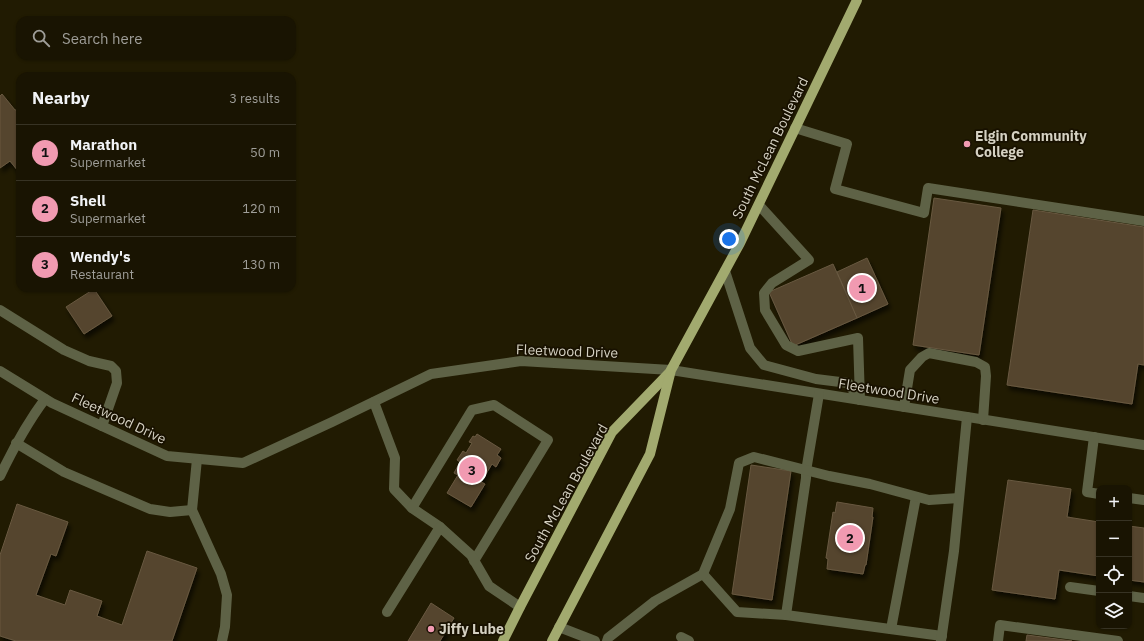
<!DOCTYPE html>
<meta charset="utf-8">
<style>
body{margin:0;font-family:"IBM Plex Sans",sans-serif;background:#221d0c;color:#f1f3f6}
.controls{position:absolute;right:12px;bottom:12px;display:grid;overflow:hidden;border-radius:8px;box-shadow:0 1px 3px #0004}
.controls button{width:36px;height:36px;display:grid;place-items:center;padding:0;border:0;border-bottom:1px solid #373324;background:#191402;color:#f1f3f6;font:20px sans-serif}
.you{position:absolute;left:729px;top:239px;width:14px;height:14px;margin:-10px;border:3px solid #fff;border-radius:50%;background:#1a73e8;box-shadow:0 0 0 6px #1a73e833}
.badge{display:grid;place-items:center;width:26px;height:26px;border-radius:50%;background:#f19ab1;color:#111;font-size:13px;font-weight:700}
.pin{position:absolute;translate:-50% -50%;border:2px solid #fff;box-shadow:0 1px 4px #0006}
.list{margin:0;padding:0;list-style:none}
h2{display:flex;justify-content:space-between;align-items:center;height:52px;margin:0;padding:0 16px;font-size:17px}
h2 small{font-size:13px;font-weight:400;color:#9f9e99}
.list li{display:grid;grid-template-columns:26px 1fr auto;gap:12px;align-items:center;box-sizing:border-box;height:56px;padding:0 16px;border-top:1px solid #373324}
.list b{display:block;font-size:15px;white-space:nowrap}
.list p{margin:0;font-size:13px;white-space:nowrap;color:#9f9e99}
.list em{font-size:13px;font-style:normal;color:#9f9e99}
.icon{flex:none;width:22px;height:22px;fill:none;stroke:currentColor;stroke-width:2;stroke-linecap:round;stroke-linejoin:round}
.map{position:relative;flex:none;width:1144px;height:641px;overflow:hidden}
.search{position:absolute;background:#191402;box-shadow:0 1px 3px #0004;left:16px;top:16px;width:280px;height:44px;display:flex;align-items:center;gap:10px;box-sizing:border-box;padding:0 14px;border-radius:12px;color:#9f9e99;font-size:15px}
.panel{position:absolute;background:#191402;box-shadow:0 1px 3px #0004;left:16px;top:72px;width:280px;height:220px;border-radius:12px}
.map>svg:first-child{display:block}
.building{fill:#54442d;stroke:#695941;filter:url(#shadow)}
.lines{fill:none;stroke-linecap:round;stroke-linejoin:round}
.minor{stroke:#5e6246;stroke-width:10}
.major{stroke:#a2aa6f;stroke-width:10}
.poi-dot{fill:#f19ab1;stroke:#181100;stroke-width:1.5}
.labels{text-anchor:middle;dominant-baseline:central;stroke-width:3.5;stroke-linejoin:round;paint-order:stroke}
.poi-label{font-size:14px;font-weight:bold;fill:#d5d1c2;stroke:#181100;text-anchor:start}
.street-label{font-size:14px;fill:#d5d1c2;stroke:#181100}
</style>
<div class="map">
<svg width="1144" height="641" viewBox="0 0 1144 641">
<defs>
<filter id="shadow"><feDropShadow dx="2.5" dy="4.5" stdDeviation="2" flood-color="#0009"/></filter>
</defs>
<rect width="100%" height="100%" fill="#211b02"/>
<g class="building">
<path d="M2,94L15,110H16L20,114V169L18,171L10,161L0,168V96Z"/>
<path d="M934,198L1001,208L979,355L913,345Z"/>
<path d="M1033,210L1144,227V365L1138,364L1132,404L1007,385Z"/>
<path d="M867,258L888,304L857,318L837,272Z"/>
<path d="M833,264L857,318L793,346L769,292Z"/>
<path d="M94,289L112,316L84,334L66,307Z"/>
<path d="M477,434L501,449L497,455L501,458L496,467L492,464L481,482L485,484L471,507L447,493L458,475L454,473L460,462L457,460L463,451L466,453L472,443L469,442L473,436L475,437Z"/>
<path d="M751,465L791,471L772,600L732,594Z"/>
<path d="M1008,480L1071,489L1067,517L1099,522V576L1059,570L1055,599L992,590Z"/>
<path d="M837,502L873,508L872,517H873L866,565H865L863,574L827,569L828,559L826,558L833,512L835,513Z"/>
<path d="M17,504L68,522L56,556L51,554L36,595L65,605L70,590L102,601L97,616L122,625L147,551L197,568L172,641H16L0,636V555Z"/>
<path d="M1129,526L1144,528V582L1129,580Z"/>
<path d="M431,603L454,618L440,641H408Z"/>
<path d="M1027,635L1072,641H1026Z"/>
</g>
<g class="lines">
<g class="minor">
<path d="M795,128L847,144L835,189L924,213L928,188L1144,221"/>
<path d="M759,205L809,260L772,283L764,293L765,310L786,345L798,351L858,338L860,400"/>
<path d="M725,271L750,348L764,365L816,379L848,383L860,400"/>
<path d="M0,310L64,350L89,361L111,366L116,371L117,383L102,426"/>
<path d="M0,371L52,403L167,456L243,463L332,422L431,374L521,361L671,370L1144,445"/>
<path d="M819,394L806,471V478L786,615L942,636"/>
<path d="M374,402L395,458L394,489L412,508L440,527"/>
<path d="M904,407L910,370L922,357L929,353L976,362L985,367L986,376L983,420"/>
<path d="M1094,437L1087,492L1099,494"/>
<path d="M16,443L64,472L150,509L170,512L192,510"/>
<path d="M197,459L192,510L221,574L227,595L225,627L222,641"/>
<path d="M0,476C13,449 27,423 45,399"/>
<path d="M1129,498L1144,500"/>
<path d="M412,508L472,410L494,405L548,440L474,561"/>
<path d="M703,574L737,612L786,615"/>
<path d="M1070,587L1099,591"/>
<path d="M1129,596L1144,598"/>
<path d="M387,612L440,527L471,555L489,586L520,607"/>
<path d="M559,627L595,641"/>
<path d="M891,629L916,497"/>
<path d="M681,637L689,641"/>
<path d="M607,641L608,638L655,601L703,574L730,509L739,463L754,457L829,476L870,484L929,500L959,498"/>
<path d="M941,641L954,551L967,417"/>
<path d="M998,641L1000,625L1118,641"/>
</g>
<g class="major">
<path d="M503,641L520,607L612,432L670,372"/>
<path d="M552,641L650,454L671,370L740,243L857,0"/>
</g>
</g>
<g class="poi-dot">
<circle cx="967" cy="144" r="4"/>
<circle cx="431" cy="629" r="4"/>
</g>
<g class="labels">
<g class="poi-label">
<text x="975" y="136">Elgin Community<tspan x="975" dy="16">College</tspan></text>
<text x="439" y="629">Jiffy Lube</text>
</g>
<g class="street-label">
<text transform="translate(770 148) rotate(-64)">South McLean Boulevard</text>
<text transform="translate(567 351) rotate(2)">Fleetwood Drive</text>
<text transform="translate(889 391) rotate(9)">Fleetwood Drive</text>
<text transform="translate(119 418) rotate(25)">Fleetwood Drive</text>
<text transform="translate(566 493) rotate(-61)">South McLean Boulevard</text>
</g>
</g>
</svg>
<div class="controls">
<button>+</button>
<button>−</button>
<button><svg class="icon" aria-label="locate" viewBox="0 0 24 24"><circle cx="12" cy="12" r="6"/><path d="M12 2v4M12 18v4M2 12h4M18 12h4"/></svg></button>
<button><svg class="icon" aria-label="layers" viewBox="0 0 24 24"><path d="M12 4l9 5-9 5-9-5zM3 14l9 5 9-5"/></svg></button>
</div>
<div class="you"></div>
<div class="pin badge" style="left:862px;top:288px">1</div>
<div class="pin badge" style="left:850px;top:538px">2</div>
<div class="pin badge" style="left:472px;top:470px">3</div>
<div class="search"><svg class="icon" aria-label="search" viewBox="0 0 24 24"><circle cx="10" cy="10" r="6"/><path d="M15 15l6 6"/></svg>Search here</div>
<section class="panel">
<h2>Nearby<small>3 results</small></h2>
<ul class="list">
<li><span class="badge">1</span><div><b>Marathon</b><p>Supermarket</p></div><em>50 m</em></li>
<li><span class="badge">2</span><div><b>Shell</b><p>Supermarket</p></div><em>120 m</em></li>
<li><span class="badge">3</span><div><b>Wendy's</b><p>Restaurant</p></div><em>130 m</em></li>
</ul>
</section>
</div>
